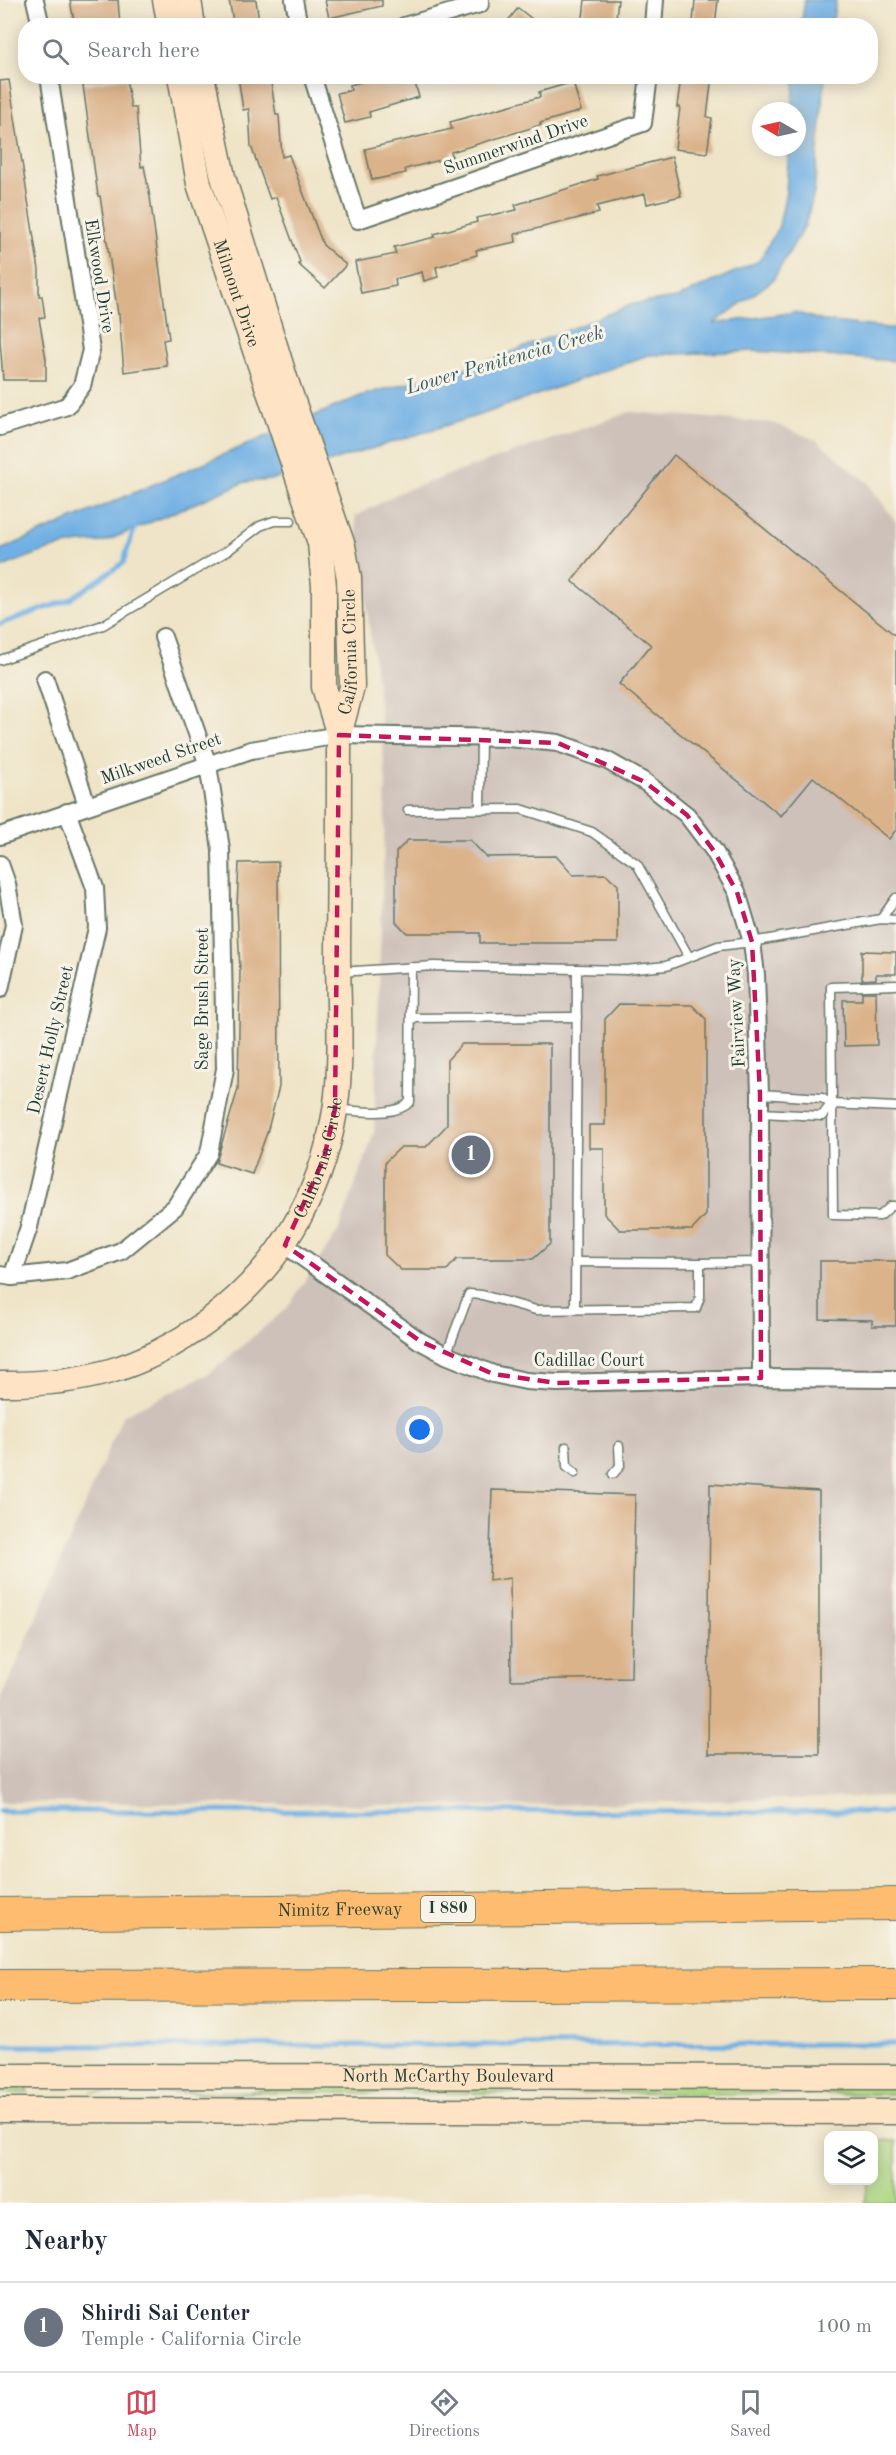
<!DOCTYPE html>
<meta charset="utf-8">
<style>
body{margin:0;font-family:"Old Standard TT",serif;background:#f6f6f7;color:#1f2937}
.controls{position:absolute;right:18px;bottom:18px;display:grid;overflow:hidden;border-radius:12px;box-shadow:0 3px 15px #0003}
.controls button{width:54px;height:54px;display:grid;place-items:center;padding:0;border:0;border-bottom:2px solid #e0e1e3;background:#fff;color:#1f2937;font:30px sans-serif}
.compass{position:absolute;left:752px;top:102px;width:54px;height:54px;border-radius:50%;background:#fff;box-shadow:0 3px 15px #0003;rotate:279deg}
.you{position:absolute;left:420px;top:1430px;width:21px;height:21px;margin:-15px;border:4px solid #fff;border-radius:50%;background:#1a73e8;box-shadow:0 0 0 9px #1a73e833}
.badge{display:grid;place-items:center;width:39px;height:39px;border-radius:50%;background:#d1495b;color:#fff;font-size:20px;font-weight:700}
.pin{position:absolute;translate:-50% -50%;border:3px solid #fff;box-shadow:0 2px 6px #0006}
.list{margin:0;padding:0;list-style:none}
h2{display:flex;justify-content:space-between;align-items:center;height:78px;margin:0;padding:0 24px;font-size:26px}
h2 small{font-size:20px;font-weight:400;color:#747a83}
.list li{display:grid;grid-template-columns:39px 1fr auto;gap:18px;align-items:center;box-sizing:border-box;height:90px;padding:0 24px;border-top:2px solid #e0e1e3}
.list b{display:block;font-size:22px;white-space:nowrap}
.list p{margin:0;font-size:20px;white-space:nowrap;color:#747a83}
.list em{font-size:20px;font-style:normal;color:#747a83}
.icon{flex:none;width:33px;height:33px;fill:none;stroke:currentColor;stroke-width:2;stroke-linecap:round;stroke-linejoin:round}
.map{position:relative;flex:none;width:896px;height:2203px;overflow:hidden}
.search{position:absolute;background:#fff;box-shadow:0 3px 15px #0003;left:18px;right:18px;top:18px;height:66px;display:flex;align-items:center;gap:15px;box-sizing:border-box;padding:0 21px;border-radius:24px;color:#747a83;font-size:22px}
.sheet{height:168px;background:#fff}
nav{display:flex;justify-content:space-around;align-items:center;box-sizing:border-box;height:84px;border-top:2px solid #e0e1e3;background:#fff;font-size:16px;color:#747a83}
nav a{display:grid;justify-items:center;gap:3px}
nav .on{color:#d1495b}
.map>svg:first-child{display:block}
.industrial{fill:#cec1ba}
.green{fill:#aed782;stroke:#668a5b;stroke-width:1.5}
.water{fill:#71b0e4;stroke:#48768c;stroke-width:1.5}
.lines{fill:none;stroke-linecap:round;stroke-linejoin:round}
.stream{stroke:#71b0e4;stroke-width:5}
.building{fill:#dbb38b}
.lane-casing{stroke:#687767;stroke-width:11}
.street-casing{stroke:#687767;stroke-width:20}
.secondary-casing{stroke:#687767;stroke-width:27}
.highway-casing{stroke:#687767;stroke-width:34}
.lane{stroke:#fff;stroke-width:8}
.street{stroke:#fff;stroke-width:16}
.secondary{stroke:#fee4c5;stroke-width:24}
.highway{stroke:#fdbc6f;stroke-width:32}
.marked{fill:none;stroke:#c2185b;stroke-width:4.5;stroke-dasharray:12 8;stroke-linejoin:round}
.labels{text-anchor:middle;dominant-baseline:central;stroke-width:6;stroke-linejoin:round;paint-order:stroke}
.shield{fill:#f7f3e8;stroke:#60746a;stroke-width:1.5}
.shield-label{font-size:16px;font-weight:bold;fill:#1f3d34}
.street-label{font-size:18px;fill:#1f3d34;stroke:#f7f3e8}
.water-label{font-size:20px;font-style:italic;fill:#345a60;stroke:#f7f3e8}
</style>
<div class="map">
<svg width="896" height="2203" viewBox="0 0 896 2203">
<rect width="100%" height="100%" fill="#f7f3e8"/>
<filter id="ink" filterUnits="userSpaceOnUse"><feTurbulence type="fractalNoise" baseFrequency=".0167" numOctaves="2"/><feDisplacementMap in="SourceGraphic" scale="12" xChannelSelector="R" yChannelSelector="G"/><feConvolveMatrix kernelMatrix="1 2 1 2 8 2 1 2 1" color-interpolation-filters="sRGB"/></filter>
<filter id="wash" filterUnits="userSpaceOnUse"><feTurbulence type="fractalNoise" baseFrequency=".008" numOctaves="4" result="noise"/><feDisplacementMap in="SourceGraphic" scale="24" xChannelSelector="R" yChannelSelector="G"/><feGaussianBlur stdDeviation="1.35" result="paint"/><feColorMatrix in="noise" values="0 0 0 0 0 0 0 0 0 0 0 0 0 0 0 0 0 1.4 0 .05"/><feComposite in="paint" operator="in"/></filter>
<g filter="url(#wash)">
<rect width="100%" height="100%" fill="#efe4c7"/>
<path class="industrial" d="M630,412L773,423L816,440L868,483L896,522V1796L512,1806L0,1802V1703L123,1415L210,1373L287,1308L339,1230L374,1133L386,783L378,691L355,517L400,492Z"/>
<g class="green">
<path d="M311,2082H896V2094L91,2092H247Z"/>
<path d="M0,2084L28,2088V2093H0Z"/>
<path d="M874,2140L896,2141V2203H865L868,2181L874,2180Z"/>
</g>
<g class="water">
<path d="M805,0H836L832,25H801Z"/>
<path d="M795,77H825L814,193L805,225L773,280L713,324L795,312L823,321L896,329V361L756,351L648,355L486,413L271,480L245,482L104,542C65,541 36,554 0,568V550L363,395L484,363L633,304L677,298L759,261L779,226L786,192L789,147H797V111H792Z"/>
</g>
<g class="lines">
<g class="stream">
<path d="M0,624L69,600L123,563L136,523"/>
<path d="M0,1811L896,1812"/>
<path d="M0,2046L896,2044"/>
</g>
</g>
<g id="blocks">
<g class="building">
<path d="M70,0H118L120,26H75Z"/>
<path d="M229,0H256L259,22L234,26Z"/>
<path d="M325,0H382V6L329,18Z"/>
<path d="M585,0H618L615,26H582Z"/>
<path d="M695,0H718L715,25L693,22Z"/>
<path d="M518,8L541,26H504Z"/>
<path d="M238,76H270L276,115H279L282,157L289,155L323,245L346,265L325,288L298,264L300,262L276,197L270,199L251,146L249,109L243,110Z"/>
<path d="M382,76H413L419,97L369,112L370,117L345,123L337,93L351,90L350,85Z"/>
<path d="M681,76H712L707,117L712,118L707,153L675,149L680,107H677Z"/>
<path d="M126,78L131,108H136L141,167L144,166L150,197L169,339L163,340L167,366L124,372L119,314H118L100,196H98L83,85Z"/>
<path d="M9,80L39,270V296H42L45,317L39,318L46,359V380H3L0,340V81Z"/>
<path d="M573,82L581,111L540,123L541,125L451,152L452,157L405,169L406,173L372,180L365,149L452,129L450,122L540,97L539,92Z"/>
<path d="M672,157L681,196L647,204L645,194L597,206L599,213L515,234L516,242L476,250L477,255L436,267L438,277L424,281L422,272L395,279L396,286L361,293L355,262L396,254L394,247L435,237L434,234L477,222L476,218L517,210L515,205L598,179L597,176Z"/>
<path d="M674,455L896,636V830L889,839L813,777L781,816L619,684L651,645L572,581Z"/>
<path d="M408,840H470L486,857L556,856L573,875L606,874L618,885V943H480V933H407L396,922V852Z"/>
<path d="M278,862L279,1087L267,1133L252,1174L216,1163L238,1089L240,971L237,906L239,863Z"/>
<path d="M862,951L896,952V974H876V979L862,980Z"/>
<path d="M862,992H876L877,1045L844,1046L843,1000H862Z"/>
<path d="M619,1004L692,1005L706,1019V1215L692,1230H620L604,1214V1148H589V1125H605V1019Z"/>
<path d="M462,1044H550V1244L533,1259H457L447,1270H401L385,1255V1162L401,1147H426L447,1125V1060Z"/>
<path d="M820,1261H896V1326H872V1320L820,1319Z"/>
<path d="M710,1484L819,1491V1754H708Z"/>
<path d="M492,1490L635,1495L631,1678L511,1680L510,1578L489,1581Z"/>
</g>
</g>
</g>
<g filter="url(#ink)">
<use href="#blocks" fill-opacity="0" stroke="#687767" stroke-width="1.5"/>
<g class="lines">
<g class="lane-casing">
<g id="lane">
<path d="M0,660L103,625L227,551L260,526L274,521H291"/>
<path d="M480,809L481,738"/>
<path d="M408,810L521,809L592,832L637,864L689,957"/>
<path d="M881,919L896,898"/>
<path d="M339,972L434,966L626,970L666,966L718,946L752,942L881,919L896,920"/>
<path d="M896,985L831,987L833,1215L880,1216L891,1206H896"/>
<path d="M411,1018L577,1017"/>
<path d="M760,1094L822,1098L831,1104L896,1107"/>
<path d="M338,1110C360,1110 393,1118 410,1102L411,967"/>
<path d="M760,1113L822,1116L831,1104"/>
<path d="M575,1262L700,1263"/>
<path d="M575,1309L577,969"/>
<path d="M446,1355L469,1294L482,1295L536,1310L696,1308L700,1297V1263L760,1262"/>
<path d="M566,1447L567,1467L575,1473"/>
<path d="M613,1474L620,1466L619,1446"/>
</g>
</g>
<g class="street-casing">
<g id="street">
<path d="M35,0L41,26"/>
<path d="M294,0L299,26"/>
<path d="M404,26L480,4V0"/>
<path d="M653,26L655,0"/>
<path d="M312,76L358,220L643,123L649,76"/>
<path d="M0,427L67,406L82,386L91,350L49,76"/>
<path d="M45,679L87,805"/>
<path d="M0,836L251,750L339,735L509,738L558,743L606,760L645,782L687,815L714,851L737,892L752,942L756,975L760,1094L761,1378"/>
<path d="M0,864L7,884L14,925L0,989"/>
<path d="M285,1245L420,1341L446,1355L493,1374L526,1381L557,1383L761,1378L896,1379"/>
<path d="M0,1275L12,1277L67,1271L121,1251L175,1207L209,1153L225,1069L221,849L208,765L163,637"/>
<path d="M12,1277L29,1227L97,928L95,888L67,812"/>
</g>
</g>
<g class="secondary-casing">
<g id="secondary">
<path d="M165,0L170,26"/>
<path d="M189,0L193,26"/>
<path id="s1" d="M180,76L199,184L320,543L324,586V687L339,735"/>
<path id="s2" d="M0,1384C81,1385 141,1370 207,1322C278,1270 321,1197 335,1111C343,1059 338,1004 338,952C339,880 339,807 339,735L352,687L349,578L343,546L286,381L223,177L202,76"/>
<path id="s3" d="M0,2076L896,2077"/>
<path d="M0,2110L896,2112"/>
</g>
</g>
<g class="highway-casing">
<g id="highway">
<path id="s4" d="M0,1914L896,1904"/>
<path d="M0,1986L896,1984"/>
</g>
</g>
<use href="#lane" class="lane"/>
<use href="#street" class="street"/>
<use href="#secondary" class="secondary"/>
<use href="#highway" class="highway"/>
</g>
</g>
<path class="marked" d="M339,735L558,743L645,782L687,815L714,851L737,892L752,942L760,1094L761,1378L557,1383L493,1374L420,1341L285,1245L324,1158L335,1109Z"/>
<g class="labels">
<rect class="shield" x="421" y="1896" width="54" height="26" rx="4.5"/>
<g class="shield-label">
<text x="448" y="1909">I 880</text>
</g>
<g class="street-label">
<text transform="translate(516 145) rotate(-19)">Summerwind Drive</text>
<text transform="translate(99 276) rotate(81)">Elkwood Drive</text>
<text stroke="none"><textPath href="#s1" startOffset="225">Milmont Drive</textPath></text>
<text stroke="none"><textPath href="#s2" startOffset="934">California Circle</textPath></text>
<text transform="translate(161 759) rotate(-19)">Milkweed Street</text>
<text transform="translate(203 999) rotate(-90)">Sage Brush Street</text>
<text transform="translate(737 1013) rotate(-93)">Fairview Way</text>
<text transform="translate(51 1040) rotate(-77)">Desert Holly Street</text>
<text stroke="none"><textPath href="#s2" startOffset="424">California Circle</textPath></text>
<text x="589" y="1361">Cadillac Court</text>
<text stroke="none"><textPath href="#s4" startOffset="340">Nimitz Freeway</textPath></text>
<text stroke="none"><textPath href="#s3" startOffset="448">North McCarthy Boulevard</textPath></text>
</g>
<g class="water-label">
<text transform="translate(505 361) rotate(-16)">Lower Penitencia Creek</text>
</g>
</g>
</svg>
<div class="controls">
<button><svg class="icon" aria-label="layers" viewBox="0 0 24 24"><path d="M12 4l9 5-9 5-9-5zM3 14l9 5 9-5"/></svg></button>
</div>
<svg class="compass" viewBox="-18 -18 36 36"><path d="M0-13l5 13h-10z" fill="#e53935"/><path d="M0 13l5-13h-10z" fill="#747a83"/></svg>
<div class="you"></div>
<div class="pin badge" style="left:471px;top:1155px;background:#6b7280">1</div>
<div class="search"><svg class="icon" aria-label="search" viewBox="0 0 24 24"><circle cx="10" cy="10" r="6"/><path d="M15 15l6 6"/></svg>Search here</div>
</div>
<section class="sheet">
<h2>Nearby<small></small></h2>
<ul class="list">
<li><span class="badge" style="background:#6b7280">1</span><div><b>Shirdi Sai Center</b><p>Temple · California Circle</p></div><em>100 m</em></li>
</ul>
</section>
<nav>
<a class="on"><svg class="icon" aria-label="map" viewBox="0 0 24 24"><path d="M3 6l6-2 6 2 6-2v14l-6 2-6-2-6 2zM9 4v14M15 6v14"/></svg>Map</a>
<a><svg class="icon" aria-label="directions" viewBox="0 0 24 24"><path d="M12 3l9 9-9 9-9-9zM9 14v-3h6M13 9l2 2-2 2"/></svg>Directions</a>
<a><svg class="icon" aria-label="saved" viewBox="0 0 24 24"><path d="M7 4h10v16l-5-4-5 4z"/></svg>Saved</a>
</nav>
